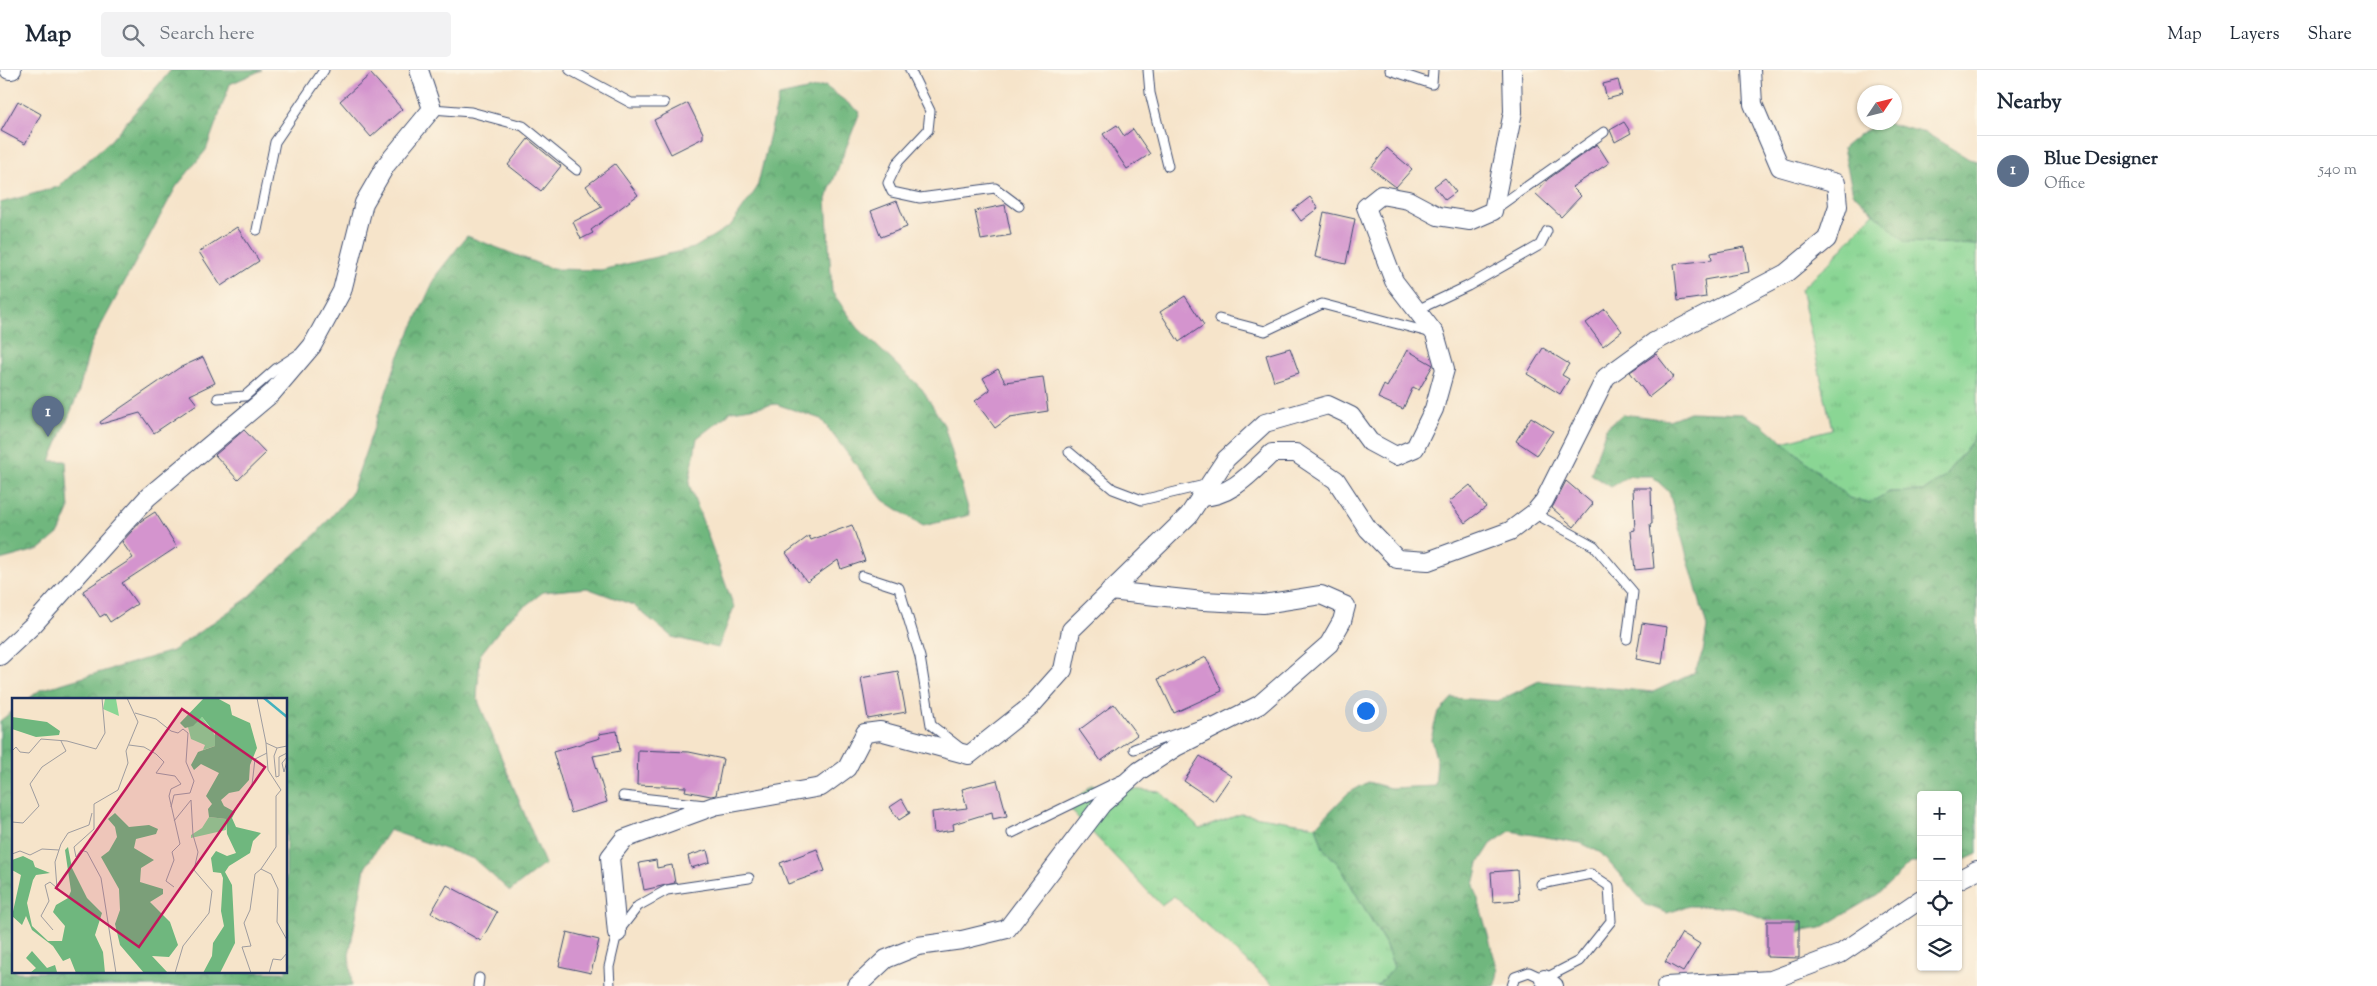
<!DOCTYPE html>
<meta charset="utf-8">
<style>
body{margin:0;font-family:"Sorts Mill Goudy",serif;background:#f2f2f3;color:#1f2937}
.controls{position:absolute;right:15px;bottom:15px;display:grid;overflow:hidden;border-radius:5px;box-shadow:0 1px 4px #0004}
.controls button{width:45px;height:45px;display:grid;place-items:center;padding:0;border:0;border-bottom:1px solid #e0e1e3;background:#fff;color:#1f2937;font:25px sans-serif}
.compass{position:absolute;left:1857px;top:15px;width:45px;height:45px;border-radius:50%;background:#fff;box-shadow:0 1px 4px #0004;rotate:55deg}
.you{position:absolute;left:1365px;top:640px;width:18px;height:18px;margin:-12px;border:4px solid #fff;border-radius:50%;background:#1a73e8;box-shadow:0 0 0 8px #1a73e833}
.badge{display:grid;place-items:center;width:32px;height:32px;border-radius:50%;background:#b45309;color:#fff;font-size:16px;font-weight:700}
.pin{position:absolute;translate:-50% -41px;filter:drop-shadow(0 1px 2px #0008)}
.pin::after{content:'';position:absolute;top:26px;width:18px;height:15px;background:inherit;clip-path:polygon(0 0,100% 0,50% 100%)}
.list{margin:0;padding:0;list-style:none}
h2{display:flex;justify-content:space-between;align-items:center;height:65px;margin:0;padding:0 20px;font-size:21px}
h2 small{font-size:16px;font-weight:400;color:#747a83}
.list li{display:grid;grid-template-columns:32px 1fr auto;gap:15px;align-items:center;box-sizing:border-box;height:70px;padding:0 20px;border-top:1px solid #e0e1e3}
.list b{display:block;font-size:19px;white-space:nowrap}
.list p{margin:0;font-size:16px;white-space:nowrap;color:#747a83}
.list em{font-size:16px;font-style:normal;color:#747a83}
.icon{flex:none;width:28px;height:28px;fill:none;stroke:currentColor;stroke-width:2;stroke-linecap:round;stroke-linejoin:round}
.map{position:relative;flex:none;width:1977px;height:916px;overflow:hidden}
header{display:flex;align-items:center;gap:30px;box-sizing:border-box;height:70px;padding:0 25px;background:#fff;border-bottom:1px solid #e0e1e3}
header strong{font-size:24px}
nav{display:flex;gap:28px;margin-inline-start:auto;font-size:18px}
.search{width:350px;height:45px;background:#f2f2f3;display:flex;align-items:center;gap:12px;box-sizing:border-box;padding:0 18px;border-radius:5px;color:#747a83;font-size:19px}
main{display:flex}
aside{flex:1;background:#fff}
.map>svg:first-child{display:block}
.grass{fill:url(#grass-tufts);stroke:#528279}
.forest{fill:url(#forest-crowns);stroke:#45736e}
.building{fill:#d494ce}
.lines{fill:none;stroke-linecap:round;stroke-linejoin:round}
.lane-casing{stroke:#3c4a6e;stroke-width:11}
.street-casing{stroke:#3c4a6e;stroke-width:20}
.lane{stroke:#fff;stroke-width:9}
.street{stroke:#fff;stroke-width:18}
.inset-river{fill:none;stroke:#43b2be;stroke-width:2.5}
.inset-road{fill:none;stroke:#9e9c9f;stroke-width:1}
.view{fill:#c2185b;fill-opacity:0.15;stroke:#c2185b;stroke-width:2.5}
.inset-edge{fill:none;stroke:#1b2f5e;stroke-width:2.5}
</style>
<header>
<strong>Map</strong>
<div class="search"><svg class="icon" aria-label="search" viewBox="0 0 24 24"><circle cx="10" cy="10" r="6"/><path d="M15 15l6 6"/></svg>Search here</div>
<nav><a>Map</a><a>Layers</a><a>Share</a></nav>
</header>
<main>
<div class="map">
<svg width="1977" height="916" viewBox="0 0 1977 916">
<defs>
<pattern id="grass-tufts" width="24" height="20" patternUnits="userSpaceOnUse" patternTransform="scale(1.25)"><rect width="24" height="20" fill="#8ad694"/><path d="M3 7l-1-3M5 7V3M7 7l1-3M15 17l-1-3M17 17v-4M19 17l1-3" fill="none" stroke="#76b882"/></pattern>
<pattern id="forest-crowns" width="20" height="18" patternUnits="userSpaceOnUse" patternTransform="scale(1.25)"><rect width="20" height="18" fill="#6fb77e"/><path d="M2 6a3 3 0 1 1 6 0M12 15a3 3 0 1 1 6 0" fill="none" stroke="#5a956a"/></pattern>
</defs>
<rect width="100%" height="100%" fill="#fcf5e5"/>
<filter id="ink" filterUnits="userSpaceOnUse"><feTurbulence type="fractalNoise" baseFrequency=".02" numOctaves="2"/><feDisplacementMap in="SourceGraphic" scale="10" xChannelSelector="R" yChannelSelector="G"/><feConvolveMatrix kernelMatrix="1 2 1 2 8 2 1 2 1" color-interpolation-filters="sRGB"/></filter>
<filter id="wash" filterUnits="userSpaceOnUse"><feTurbulence type="fractalNoise" baseFrequency=".0096" numOctaves="4" result="noise"/><feDisplacementMap in="SourceGraphic" scale="20" xChannelSelector="R" yChannelSelector="G"/><feGaussianBlur stdDeviation="1.12" result="paint"/><feColorMatrix in="noise" values="0 0 0 0 0 0 0 0 0 0 0 0 0 0 0 0 0 1.4 0 .05"/><feComposite in="paint" operator="in"/></filter>
<g filter="url(#wash)">
<rect width="100%" height="100%" fill="#f6e4ca"/>
<g class="grass">
<path d="M1874,142L1905,171L1977,175V360L1972,371L1942,409L1924,421L1889,422L1870,433L1849,428L1783,372L1832,359L1801,219L1832,190Z"/>
<path d="M1092,715L1160,722L1200,759L1241,744L1316,756L1323,778L1339,795L1385,873L1394,897L1377,916H1274L1174,826L1161,835L1067,736Z"/>
</g>
<g class="forest">
<path d="M171,0H262L230,14L206,80L176,117L91,274L78,324L50,391H66L69,440L59,463L40,479L0,490V133L58,117L111,70Z"/>
<path d="M825,16L860,42L826,129L832,222L858,258L922,319L944,355L970,445L923,456L883,430L821,349L776,334L732,341L697,368L689,414L734,537L718,578L672,567L633,535L587,518L543,522L508,549L480,585L477,628L545,794L510,821L474,789L389,760L365,798L349,885L352,916H0V651L14,640V902H286V630H27L40,620L172,581L248,528L318,462L351,424L398,288L437,204L467,166L552,199L601,200L694,178L731,155L757,118L779,26Z"/>
<path d="M1883,52L1926,63L1969,89L1977,91V175L1905,172L1853,123L1843,78L1861,63Z"/>
<path d="M1690,342L1742,344L1762,354L1849,428L1870,433L1889,422L1924,421L1942,409L1972,371L1977,360V784L1958,793V725H1921V792H1911L1878,824L1821,858L1798,862L1734,837L1689,836L1667,843L1646,835L1601,783L1581,773L1510,761L1491,774L1479,793L1474,815L1498,901L1495,916H1377L1394,897L1385,873L1339,795L1323,778L1316,756L1347,724L1368,712L1390,718L1435,716L1437,692L1431,669L1437,645L1452,628L1498,631L1539,611L1653,622L1694,603L1703,582L1707,557L1669,422L1652,406H1630L1611,417L1591,404L1606,358L1623,344L1669,350Z"/>
</g>
<g id="blocks">
<g class="building">
<path d="M371,4L402,39L371,67L340,31Z"/>
<path d="M1618,10L1622,25L1607,29L1603,14Z"/>
<path d="M18,31L41,44L25,74L1,61Z"/>
<path d="M688,33L703,63V68L671,84L654,50Z"/>
<path d="M1624,52L1631,63L1615,72L1610,60Z"/>
<path d="M1117,55L1124,66L1133,59L1150,84L1127,99L1103,64Z"/>
<path d="M528,69L561,96L541,121L508,95Z"/>
<path d="M1597,74L1609,93L1572,117L1581,126L1561,147L1535,123L1548,109Z"/>
<path d="M1387,78L1412,99L1396,117L1371,98Z"/>
<path d="M615,94L638,125L591,160L593,163L581,169L573,152L602,137L586,116Z"/>
<path d="M1445,108L1456,122L1445,130L1434,116Z"/>
<path d="M1310,127L1318,138L1301,151L1293,140Z"/>
<path d="M897,131L907,157L881,167L871,141Z"/>
<path d="M1005,135L1011,165L981,170L975,141Z"/>
<path d="M1324,142L1355,149L1346,194L1315,187Z"/>
<path d="M237,157L259,191L221,216L199,182Z"/>
<path d="M1745,177L1749,202L1704,210L1706,227L1678,231L1674,194L1712,190L1711,183Z"/>
<path d="M1185,226L1204,255L1179,272L1160,242Z"/>
<path d="M1605,239L1622,261L1603,276L1586,253Z"/>
<path d="M1290,278L1299,303L1274,311L1266,285Z"/>
<path d="M1543,278L1569,294L1562,305L1569,309L1560,324L1527,304Z"/>
<path d="M1407,280L1433,295L1419,320L1413,317L1403,339L1378,328L1384,315L1387,317Z"/>
<path d="M1656,284L1674,307L1649,327L1630,302Z"/>
<path d="M203,287L215,313L190,325L197,334L154,363L140,343L101,354L100,352L179,298Z"/>
<path d="M998,299L1005,312L1043,307L1048,341L1010,347L995,358L975,331L990,320L983,308Z"/>
<path d="M1531,347L1553,361L1537,385L1516,371Z"/>
<path d="M244,360L266,383L238,410L215,385Z"/>
<path d="M1566,411L1593,434L1574,457L1552,438Z"/>
<path d="M1470,415L1486,437L1465,453L1449,432Z"/>
<path d="M1633,418H1651L1652,454H1650L1654,498L1635,500L1631,461L1635,460Z"/>
<path d="M155,442L177,477L122,513L137,534L110,552L105,544L100,547L83,521L133,488L122,472L141,451Z"/>
<path d="M852,455L865,491L841,499L838,490L807,512L786,483L809,466L811,470Z"/>
<path d="M1642,553L1667,557L1662,594L1636,589Z"/>
<path d="M1206,587L1222,621L1174,643L1158,609Z"/>
<path d="M898,601L906,642L868,649L861,608Z"/>
<path d="M1114,634L1137,665L1101,691L1079,660Z"/>
<path d="M617,661L620,681L593,686L607,732L571,743L553,682L600,668L599,664Z"/>
<path d="M638,680L689,682L723,689L716,725L711,726L685,721L686,717L637,715Z"/>
<path d="M1200,686L1231,706L1214,731L1184,711Z"/>
<path d="M997,710L1007,746L993,749L992,742L953,754L954,760L934,763L932,742L967,738L962,719Z"/>
<path d="M902,729L910,743L899,750L890,737Z"/>
<path d="M817,779L825,801L788,814L780,793Z"/>
<path d="M707,780L710,792L691,798L688,786Z"/>
<path d="M656,790L657,798L672,795L675,813L644,820L639,793Z"/>
<path d="M1517,800L1519,830L1493,832L1491,802Z"/>
<path d="M447,815L497,842L481,871L431,843Z"/>
<path d="M1767,851H1799V888L1767,887Z"/>
<path d="M567,862L599,870L591,903L559,896Z"/>
<path d="M1682,863L1700,874L1683,902L1665,892Z"/>
</g>
</g>
</g>
<g filter="url(#ink)">
<use href="#blocks" fill-opacity="0" stroke="#3c4a6e" stroke-width="1"/>
<g class="lines">
<g class="lane-casing">
<g id="lane">
<path d="M570,0L631,33H664"/>
<path d="M910,0L930,41L928,60L898,92L888,113L892,122L920,128L995,118L1019,136"/>
<path d="M1148,0L1150,23L1168,96"/>
<path d="M1390,0L1432,14L1433,0"/>
<path d="M432,39L471,42L523,56L577,100"/>
<path d="M1495,139L1604,62"/>
<path d="M257,160L275,72L324,0"/>
<path d="M1417,240L1468,216L1540,175L1547,161"/>
<path d="M1219,249L1265,261L1322,234L1432,263"/>
<path d="M218,328L245,326L277,298L297,285"/>
<path d="M1069,382L1113,419L1142,430L1209,414"/>
<path d="M1534,443L1594,476L1633,522L1627,569"/>
<path d="M862,506L899,518L920,587L931,655L959,677"/>
<path d="M1134,679L1209,652"/>
<path d="M623,726L705,735"/>
<path d="M1012,763L1121,710"/>
<path d="M478,916L479,908"/>
<path d="M610,916L609,897L617,863L638,836L667,820L749,808"/>
<path d="M1512,916L1515,907L1529,902L1544,909L1579,891L1611,851L1609,816L1591,804L1541,814"/>
</g>
</g>
<g class="street-casing">
<g id="street">
<path d="M9,0H12"/>
<path d="M1200,427C1231,427 1251,403 1272,383H1296L1336,410L1368,459L1397,489L1428,491L1510,461L1534,443L1544,431L1606,307L1654,272L1786,203L1827,169L1838,136L1836,113L1780,97L1753,34L1751,0"/>
<path d="M0,586L33,555L148,427L272,323L312,276L342,221L364,133L386,95L432,39L419,0"/>
<path d="M1958,810L1977,800"/>
<path d="M617,863L610,787L624,769L714,736L821,717L847,698L865,663L880,661L969,685L1031,636L1063,600L1071,560L1189,445L1226,389L1265,353L1328,335L1351,346L1370,372L1396,386L1415,378L1434,339L1445,299L1435,264L1394,211L1366,137L1381,125L1408,130L1438,146L1470,151L1493,141L1513,42L1512,0"/>
<path d="M1544,909L1554,916"/>
<path d="M857,916L886,889L918,876L962,870L1007,859L1102,734L1139,701L1176,677L1259,635L1329,574L1342,551L1346,536L1321,525L1263,534L1203,531L1110,521"/>
<path d="M1666,916L1771,910L1840,884L1921,829"/>
</g>
</g>
<use href="#lane" class="lane"/>
<use href="#street" class="street"/>
</g>
</g>
<g transform="translate(12 628)">
<rect width="275" height="275" fill="#f6e4ca"/>
<path d="M93,1H104L107,18L91,11ZM190,19L205,40L203,48L191,52L193,47L179,41L176,29ZM197,119L214,121V132L179,140V137L190,130Z" fill="#8ad694"/>
<path d="M192,0H205L218,7L220,17L238,25L245,50L238,67L237,82L227,93L217,95L209,102L212,108L223,114L220,120L224,129L249,135L241,143L238,155L217,168L213,174L220,187L223,245L208,275H191L200,258L201,245L212,228L209,213L211,180L209,175L201,174L199,160L204,153L215,158L224,155L215,136L214,121L197,119L196,111L200,106L194,98L207,75L189,66L182,72L179,67L186,54L203,48V35L190,19L181,28L173,30L168,25ZM0,19L35,24L48,33L47,37L24,39L0,31ZM103,115L117,129L137,127L146,131L144,136L124,141L122,150L142,162L129,170L128,184L151,191V196L138,204L158,224L166,247L157,259L140,258L156,275H132L108,247L103,226L108,212L107,191L89,159L97,153L105,139L103,129L96,121ZM56,149L60,170L75,200L90,215L83,237L91,254L93,275H64L58,260L51,263L41,248L20,232L14,218L10,227L0,218L9,177L0,172V162L11,158L21,163L23,169L38,175L24,177L21,182L15,205L20,228L36,243H50L53,228L41,214L44,207L56,200L59,193L53,152ZM20,253L35,270L43,267L45,274L18,275L24,270L14,260Z" fill="#6fb77e"/>
<path class="inset-river" d="M252,0L275,19"/>
<path class="inset-road" d="M245,0L254,45M123,15L144,21L159,33L166,35L171,31L176,35L174,64L182,83L178,95L162,97L159,109M117,47L132,49L144,56L152,64L144,75L163,78L169,86L159,91L157,98L168,146L160,154L162,162L154,183L162,189M275,48L265,50L254,45L256,72L269,92L264,98V149L249,171L259,176L266,191L265,224L275,242M265,50L262,58L264,79L267,78V59L275,55M0,53L4,49L8,54L17,55L29,41L55,43L84,51L93,35L90,0M275,59L270,65L272,74L275,63M225,108L240,87L243,61L255,55M162,123L179,102L181,137L186,154L182,172L200,193L197,215L171,248L163,275M0,124L11,125L27,108L18,86L30,69L54,53L49,43M0,156L8,153L18,157L30,151L47,152M64,159L62,149L82,131V106L106,92L116,65L114,53L126,24L115,0M64,159L69,152L75,154L89,180L104,275M41,232L29,218L37,203L33,187L38,184L45,190L43,164L49,146L56,135L77,127L80,115M239,275L230,249L239,248L232,225L238,212L243,176L249,171M257,275L261,261L269,262L275,255"/>
<path class="view" d="M170,11L253,69L127,249L44,190Z"/>
<rect width="275" height="275" class="inset-edge"/>
</g>
</svg>
<div class="controls">
<button>+</button>
<button>−</button>
<button><svg class="icon" aria-label="locate" viewBox="0 0 24 24"><circle cx="12" cy="12" r="6"/><path d="M12 2v4M12 18v4M2 12h4M18 12h4"/></svg></button>
<button><svg class="icon" aria-label="layers" viewBox="0 0 24 24"><path d="M12 4l9 5-9 5-9-5zM3 14l9 5 9-5"/></svg></button>
</div>
<svg class="compass" viewBox="-18 -18 36 36"><path d="M0-13l5 13h-10z" fill="#e53935"/><path d="M0 13l5-13h-10z" fill="#747a83"/></svg>
<div class="you"></div>
<div class="pin badge" style="left:48px;top:367px;background:#5c6f8a">1</div>
</div>
<aside>
<h2>Nearby<small></small></h2>
<ul class="list">
<li><span class="badge" style="background:#5c6f8a">1</span><div><b>Blue Designer</b><p>Office</p></div><em>540 m</em></li>
</ul>
</aside>
</main>
